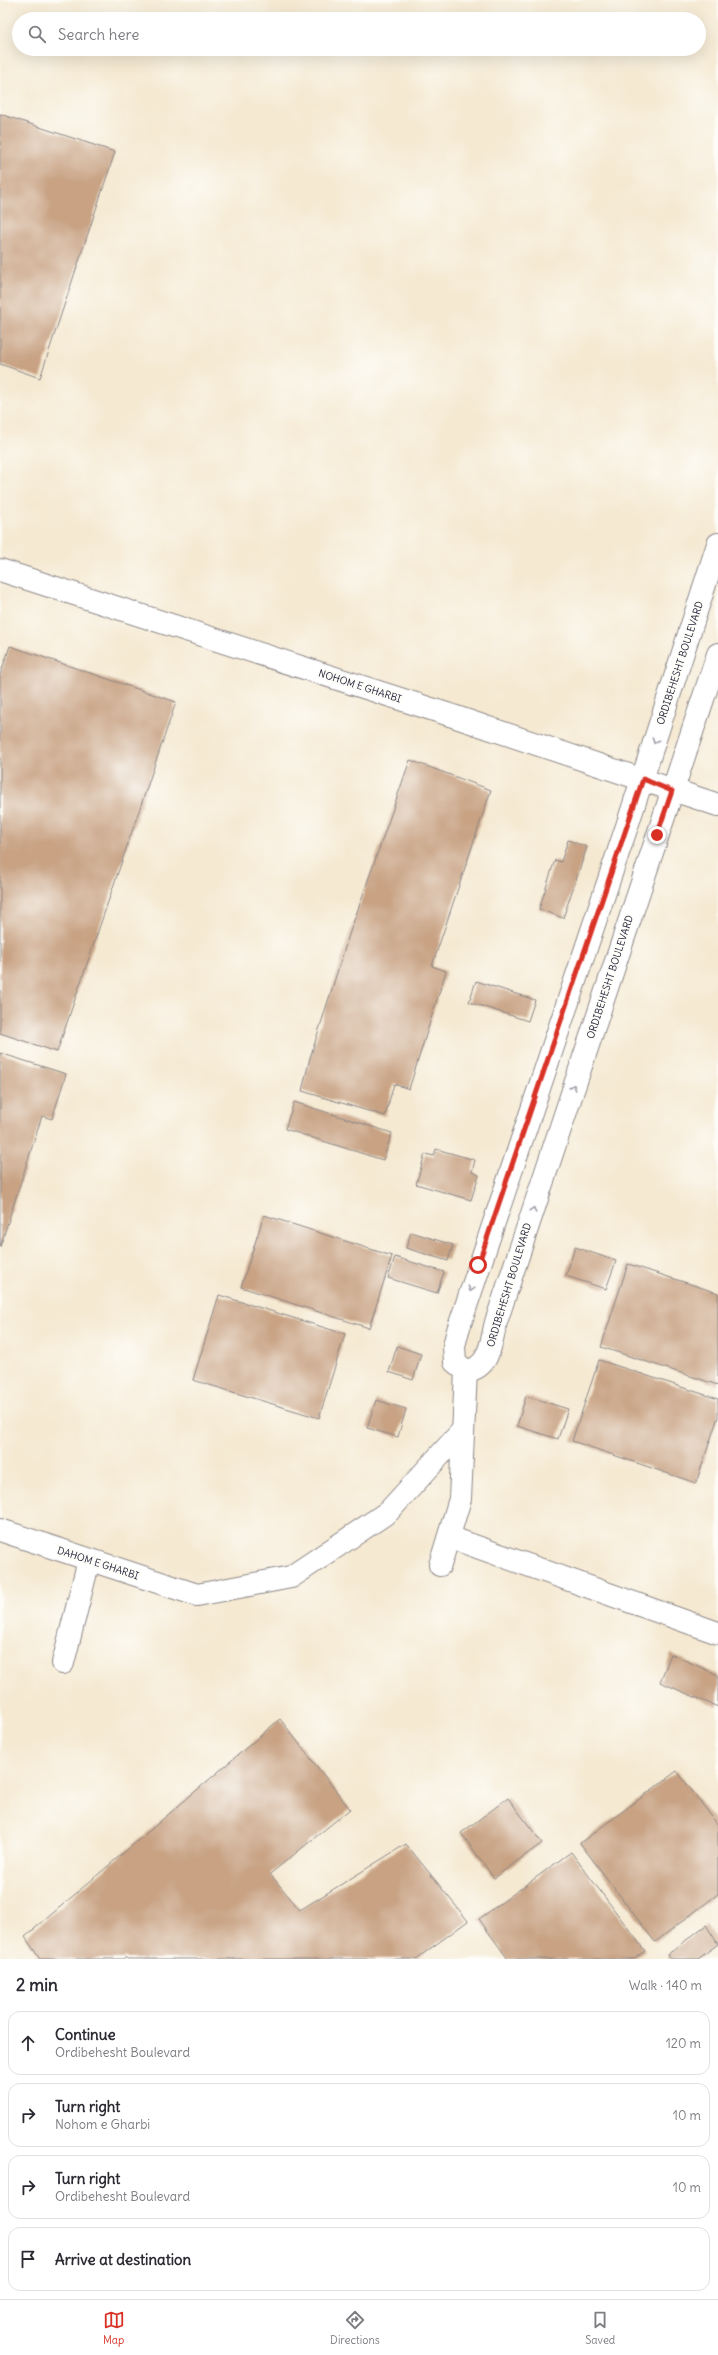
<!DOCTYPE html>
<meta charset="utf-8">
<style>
body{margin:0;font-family:Delius,sans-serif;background:#f2f2f3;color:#2b2b33}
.stop{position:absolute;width:12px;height:12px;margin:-9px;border:3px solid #d93025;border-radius:50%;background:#fff}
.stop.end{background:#d93025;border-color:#fff;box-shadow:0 1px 4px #0008}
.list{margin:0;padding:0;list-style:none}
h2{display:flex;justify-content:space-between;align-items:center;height:52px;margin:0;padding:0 16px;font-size:17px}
h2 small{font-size:13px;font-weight:400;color:#7c7c81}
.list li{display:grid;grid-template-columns:26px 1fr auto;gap:12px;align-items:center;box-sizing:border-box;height:64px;margin:0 8px 8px;padding:0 8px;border:1px solid #e1e1e2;border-radius:12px}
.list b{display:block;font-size:15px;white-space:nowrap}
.list p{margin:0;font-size:13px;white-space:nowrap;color:#7c7c81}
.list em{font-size:13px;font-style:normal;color:#7c7c81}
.icon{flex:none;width:22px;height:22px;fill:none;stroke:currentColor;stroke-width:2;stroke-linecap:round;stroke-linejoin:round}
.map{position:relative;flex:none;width:718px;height:1959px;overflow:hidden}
.search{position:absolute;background:#fff;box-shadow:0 4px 16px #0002;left:12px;right:12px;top:12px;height:44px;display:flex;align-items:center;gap:10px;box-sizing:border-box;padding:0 14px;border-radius:22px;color:#7c7c81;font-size:15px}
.sheet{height:340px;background:#fff}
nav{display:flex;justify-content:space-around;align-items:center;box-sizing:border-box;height:56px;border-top:1px solid #e1e1e2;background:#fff;font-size:11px;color:#7c7c81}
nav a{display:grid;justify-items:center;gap:2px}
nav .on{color:#d93025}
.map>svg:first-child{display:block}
.building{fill:#c8a283}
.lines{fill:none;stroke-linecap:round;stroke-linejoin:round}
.minor-casing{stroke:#8c8686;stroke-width:24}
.minor{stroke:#fff;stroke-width:22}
.oneway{stroke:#9c9ca7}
.route{stroke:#d93025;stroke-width:5}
.labels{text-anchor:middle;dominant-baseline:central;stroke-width:3.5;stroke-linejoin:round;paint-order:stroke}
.street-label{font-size:10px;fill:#22223b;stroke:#fdfcf7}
</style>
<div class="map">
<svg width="718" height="1959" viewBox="0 0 718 1959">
<rect width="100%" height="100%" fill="#fdfcf7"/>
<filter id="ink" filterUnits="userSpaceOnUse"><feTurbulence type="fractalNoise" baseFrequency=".025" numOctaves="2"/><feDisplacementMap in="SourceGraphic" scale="8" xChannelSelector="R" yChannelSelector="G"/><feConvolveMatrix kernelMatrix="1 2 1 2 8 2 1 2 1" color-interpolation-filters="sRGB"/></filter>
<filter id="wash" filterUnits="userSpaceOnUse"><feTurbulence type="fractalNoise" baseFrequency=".012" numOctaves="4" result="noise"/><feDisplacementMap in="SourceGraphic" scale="16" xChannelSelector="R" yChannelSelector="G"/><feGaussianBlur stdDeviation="0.9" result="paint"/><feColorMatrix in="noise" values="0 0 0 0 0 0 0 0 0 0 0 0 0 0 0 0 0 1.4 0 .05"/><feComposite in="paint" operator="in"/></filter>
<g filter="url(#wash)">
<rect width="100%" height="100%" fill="#f5e9d2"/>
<g id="blocks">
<g class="building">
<path d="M0,114L115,152L40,378L0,364Z"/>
<path d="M10,646L176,702L57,1052L0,1033V675Z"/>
<path d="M410,760L491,790L432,966L446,971L409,1089L394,1084L385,1116L302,1091L310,1058L349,935Z"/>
<path d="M568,840L587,847L563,918L539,909L555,860L561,862Z"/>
<path d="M476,981L535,1000L528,1021L469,1002Z"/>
<path d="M0,1053L66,1074L52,1119L42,1116L0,1247Z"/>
<path d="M294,1102L392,1133L383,1160L285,1129Z"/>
<path d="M436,1149L475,1160L472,1172L479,1175L471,1200L416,1184L425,1154L434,1156Z"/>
<path d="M264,1215L392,1256L369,1328L241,1287Z"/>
<path d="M411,1232L453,1245L448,1261L406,1248Z"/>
<path d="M575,1247L616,1261L606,1289L566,1276Z"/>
<path d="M395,1257L444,1272L437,1293L388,1278Z"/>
<path d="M628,1264L718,1293V1385L601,1347Z"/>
<path d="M219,1295L345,1334L319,1418L193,1380Z"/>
<path d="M397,1346L421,1354L413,1380L389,1372Z"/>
<path d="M599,1360L718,1399V1417L696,1483L572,1441Z"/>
<path d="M526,1396L568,1409L558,1439L517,1426Z"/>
<path d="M376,1400L406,1409L398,1437L367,1428Z"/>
<path d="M671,1654L718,1675V1707L660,1682Z"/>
<path d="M280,1719L350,1809L270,1874L300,1910L406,1844L468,1921L416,1959H127L125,1957L123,1959H40L25,1937Z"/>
<path d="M677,1771L718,1825V1894L655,1942L580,1843Z"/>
<path d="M508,1798L542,1843L494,1878L461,1833Z"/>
<path d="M571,1852L645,1951L634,1959H508L479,1919Z"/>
<path d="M706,1925L718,1944L698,1959H670L667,1955Z"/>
</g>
</g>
</g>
<g filter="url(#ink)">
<use href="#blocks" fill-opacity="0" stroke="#8c8686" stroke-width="1"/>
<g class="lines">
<g class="minor-casing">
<g id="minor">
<path d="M718,544L629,820L458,1330L454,1346L455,1362L466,1371C490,1368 491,1342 496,1322L718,654"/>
<path d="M0,570L456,717L718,805"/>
<path d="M0,1530L197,1595L291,1577L388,1512L463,1430"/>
<path d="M449,1537L718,1633"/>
<path d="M440,1565L460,1499L466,1371"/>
<path d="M63,1663L89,1560"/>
</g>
</g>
<use href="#minor" class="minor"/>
</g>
<defs><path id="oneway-chevron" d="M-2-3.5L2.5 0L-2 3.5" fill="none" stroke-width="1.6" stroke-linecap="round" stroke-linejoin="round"/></defs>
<g class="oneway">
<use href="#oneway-chevron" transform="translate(655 741) rotate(108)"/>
<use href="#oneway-chevron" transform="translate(573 1087) rotate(-72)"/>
<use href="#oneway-chevron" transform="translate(533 1210) rotate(-72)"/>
<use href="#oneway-chevron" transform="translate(471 1289) rotate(108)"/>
</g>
</g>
<g class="lines" filter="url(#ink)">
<path class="route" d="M478,1265L643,779L672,791L657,835"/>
</g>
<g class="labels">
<g class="street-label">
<text transform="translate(680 663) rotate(-72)">ORDIBEHESHT BOULEVARD</text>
<text transform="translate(360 686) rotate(18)">NOHOM E GHARBI</text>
<text transform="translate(610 977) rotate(-72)">ORDIBEHESHT BOULEVARD</text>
<text transform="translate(509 1285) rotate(-73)">ORDIBEHESHT BOULEVARD</text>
<text transform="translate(98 1563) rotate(18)">DAHOM E GHARBI</text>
</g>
</g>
</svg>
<div class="stop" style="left:478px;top:1265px"></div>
<div class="stop end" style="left:657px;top:835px"></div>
<div class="search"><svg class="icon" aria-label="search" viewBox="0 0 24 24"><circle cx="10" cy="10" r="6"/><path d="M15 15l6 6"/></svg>Search here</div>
</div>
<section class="sheet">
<h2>2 min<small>Walk · 140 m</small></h2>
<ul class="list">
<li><svg class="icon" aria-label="ahead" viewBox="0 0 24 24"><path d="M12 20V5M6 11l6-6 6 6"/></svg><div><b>Continue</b><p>Ordibehesht Boulevard</p></div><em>120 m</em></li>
<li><svg class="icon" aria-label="right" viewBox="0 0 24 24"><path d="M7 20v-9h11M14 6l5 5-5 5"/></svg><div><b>Turn right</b><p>Nohom e Gharbi</p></div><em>10 m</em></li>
<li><svg class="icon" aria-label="right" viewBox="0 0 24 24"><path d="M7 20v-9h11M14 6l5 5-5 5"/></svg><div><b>Turn right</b><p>Ordibehesht Boulevard</p></div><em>10 m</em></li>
<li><svg class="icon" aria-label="arrive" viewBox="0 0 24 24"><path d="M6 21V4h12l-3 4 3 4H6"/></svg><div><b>Arrive at destination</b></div></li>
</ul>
</section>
<nav>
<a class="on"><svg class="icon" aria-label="map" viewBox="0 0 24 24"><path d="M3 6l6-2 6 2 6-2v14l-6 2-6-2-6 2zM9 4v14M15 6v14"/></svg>Map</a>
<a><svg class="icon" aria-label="directions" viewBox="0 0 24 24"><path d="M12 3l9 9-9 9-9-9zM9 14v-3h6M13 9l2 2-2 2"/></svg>Directions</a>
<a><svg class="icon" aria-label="saved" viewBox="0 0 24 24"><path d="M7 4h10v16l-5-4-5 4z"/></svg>Saved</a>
</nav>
